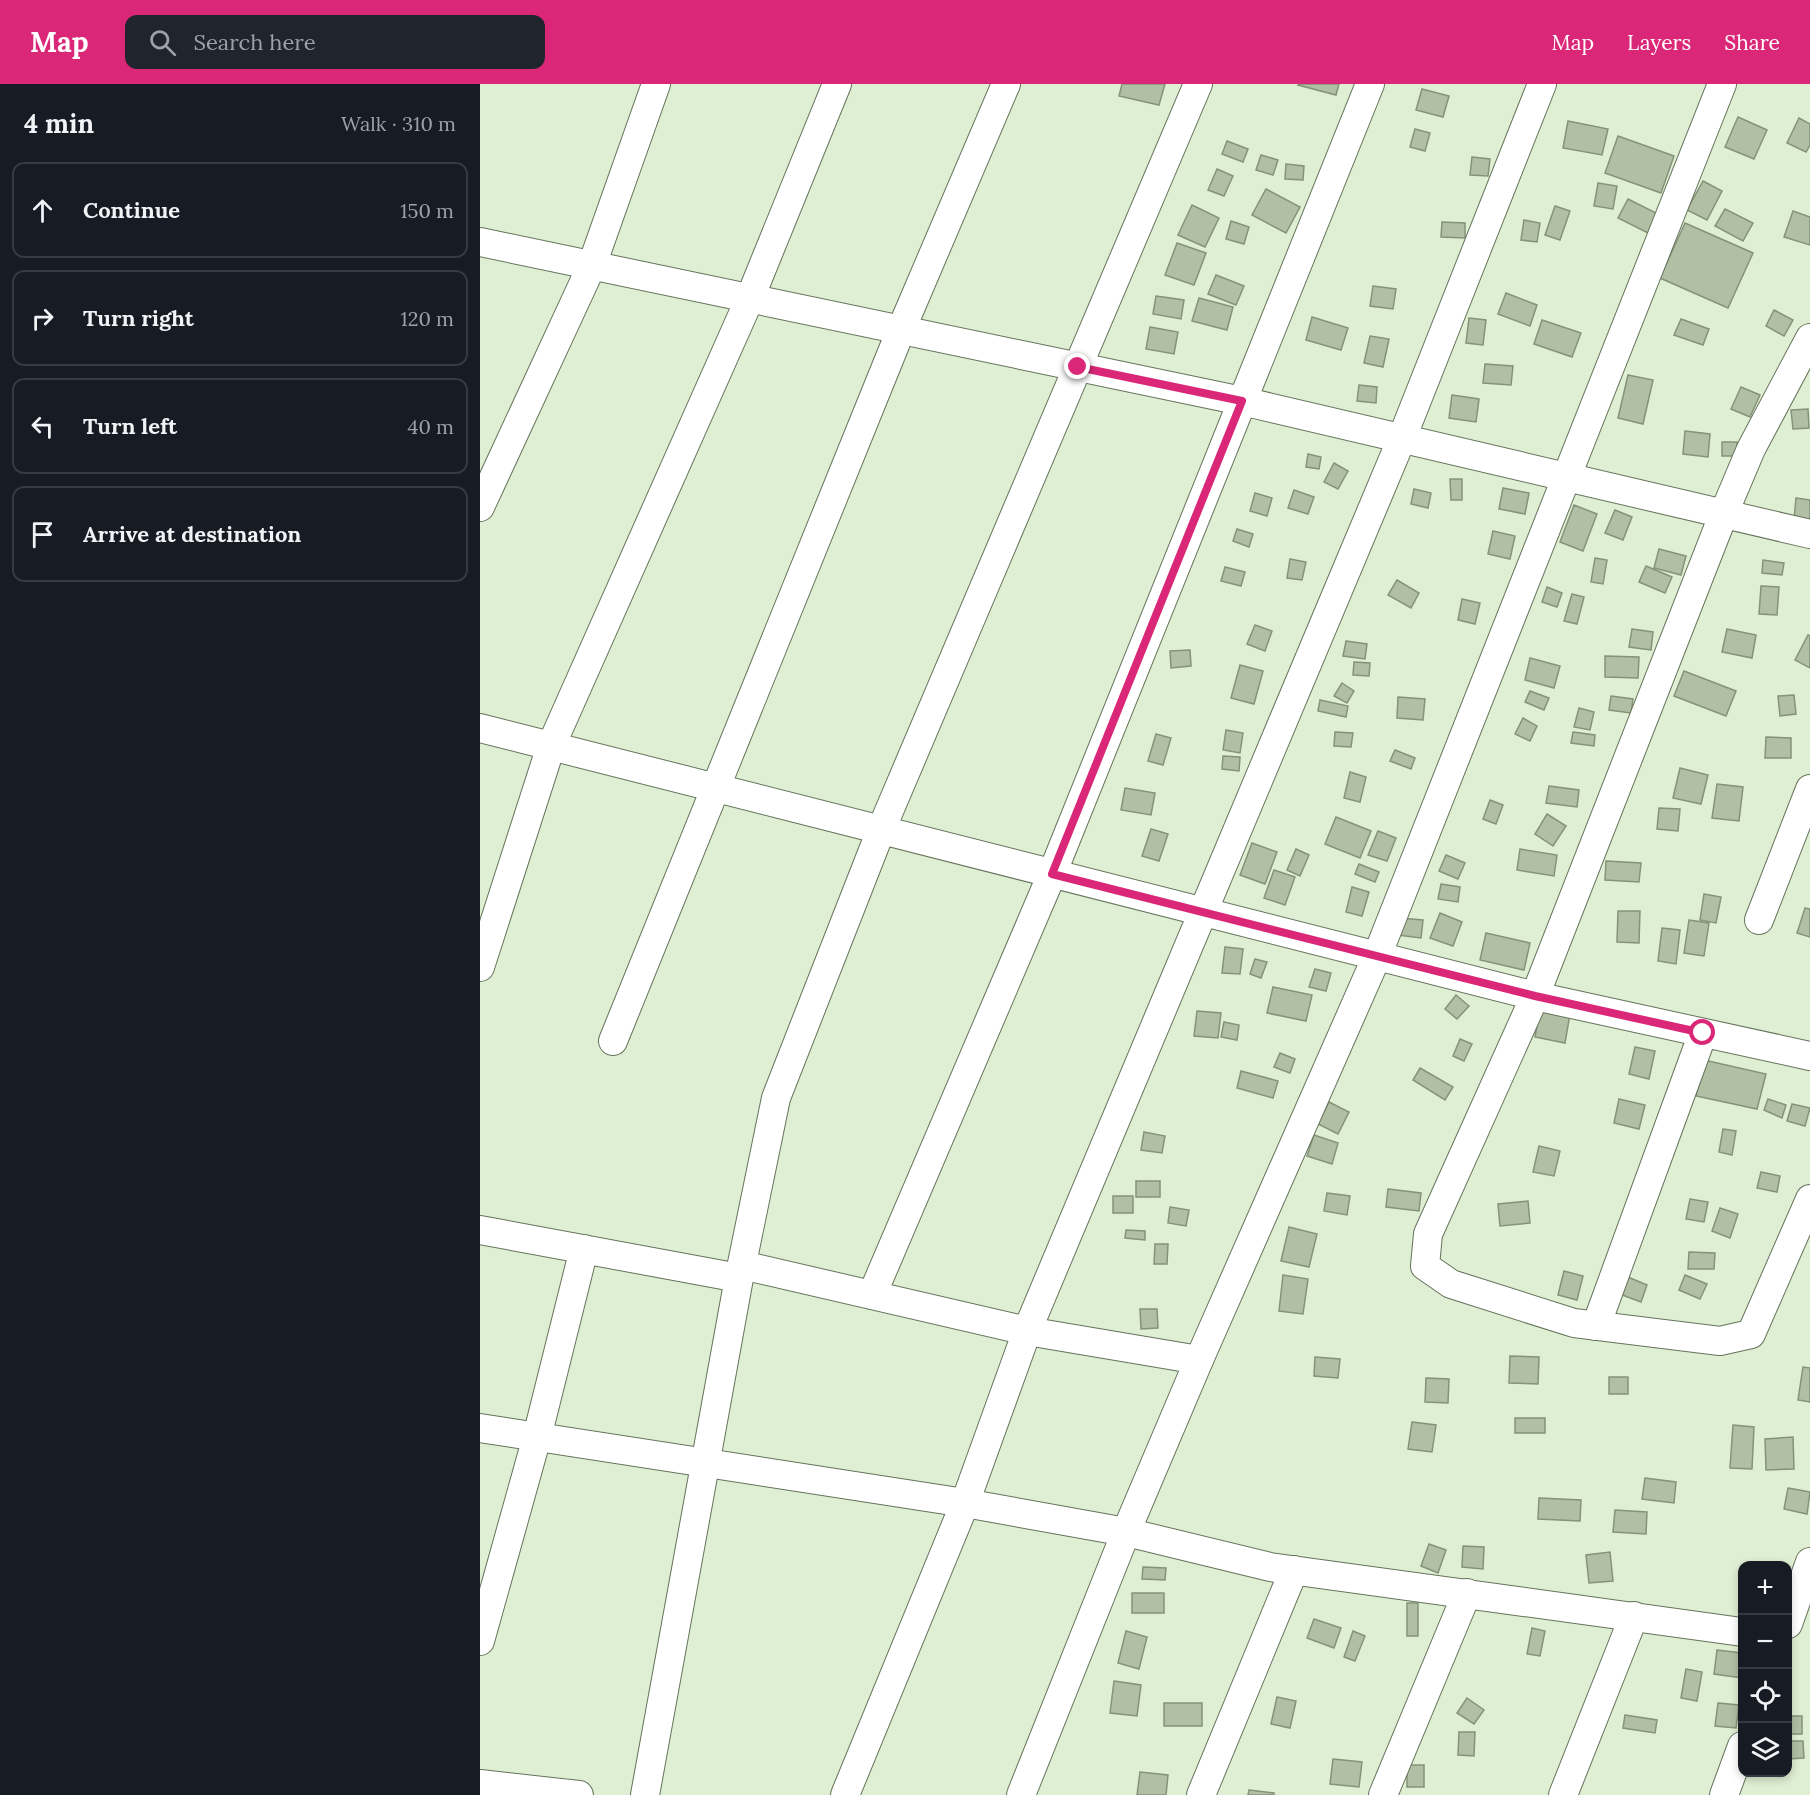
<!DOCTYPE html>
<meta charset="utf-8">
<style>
body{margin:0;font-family:Lora,serif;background:#20242c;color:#f1f3f6}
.controls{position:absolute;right:18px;bottom:18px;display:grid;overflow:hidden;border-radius:12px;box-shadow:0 3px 9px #0003}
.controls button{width:54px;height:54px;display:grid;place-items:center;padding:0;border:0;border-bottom:2px solid #363941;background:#171b24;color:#f1f3f6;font:30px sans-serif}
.stop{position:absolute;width:18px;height:18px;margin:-14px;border:4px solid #db2777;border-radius:50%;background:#fff}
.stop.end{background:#db2777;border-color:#fff;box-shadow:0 2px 6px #0008}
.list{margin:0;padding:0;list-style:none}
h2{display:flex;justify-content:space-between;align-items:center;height:78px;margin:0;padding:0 24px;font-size:26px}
h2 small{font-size:20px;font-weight:400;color:#9ea1a6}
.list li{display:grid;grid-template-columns:39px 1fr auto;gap:18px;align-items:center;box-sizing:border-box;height:96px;margin:0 12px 12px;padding:0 12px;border:2px solid #363941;border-radius:12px}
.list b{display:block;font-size:22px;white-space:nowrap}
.list em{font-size:20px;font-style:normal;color:#9ea1a6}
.icon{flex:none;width:33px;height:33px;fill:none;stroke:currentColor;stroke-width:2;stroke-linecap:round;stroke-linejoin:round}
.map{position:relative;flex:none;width:1330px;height:1711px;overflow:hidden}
header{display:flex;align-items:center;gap:36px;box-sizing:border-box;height:84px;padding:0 30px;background:#db2777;color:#fff}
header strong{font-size:28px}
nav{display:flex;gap:33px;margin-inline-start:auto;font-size:21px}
.search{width:420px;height:54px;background:#20242c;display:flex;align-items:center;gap:15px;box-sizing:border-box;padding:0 21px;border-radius:12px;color:#9ea1a6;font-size:22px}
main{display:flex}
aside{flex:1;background:#171b24}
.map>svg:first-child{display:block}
.building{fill:#b1c0a5;stroke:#849379;stroke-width:1.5}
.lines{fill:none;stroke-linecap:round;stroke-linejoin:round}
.minor-casing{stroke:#65735b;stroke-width:30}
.minor{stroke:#fff;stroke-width:28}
.route{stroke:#db2777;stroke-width:8}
</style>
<header>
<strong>Map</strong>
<div class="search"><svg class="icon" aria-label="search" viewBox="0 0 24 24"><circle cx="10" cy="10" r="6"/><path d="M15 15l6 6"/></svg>Search here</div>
<nav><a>Map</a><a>Layers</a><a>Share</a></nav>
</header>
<main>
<aside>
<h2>4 min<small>Walk · 310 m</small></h2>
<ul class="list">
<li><svg class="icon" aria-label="ahead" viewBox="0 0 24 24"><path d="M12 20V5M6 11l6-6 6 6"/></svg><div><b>Continue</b></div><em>150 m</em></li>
<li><svg class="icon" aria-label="right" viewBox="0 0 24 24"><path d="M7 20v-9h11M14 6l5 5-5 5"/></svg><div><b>Turn right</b></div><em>120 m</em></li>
<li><svg class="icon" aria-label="left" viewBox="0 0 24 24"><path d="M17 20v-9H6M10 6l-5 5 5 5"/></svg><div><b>Turn left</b></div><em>40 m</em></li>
<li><svg class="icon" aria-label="arrive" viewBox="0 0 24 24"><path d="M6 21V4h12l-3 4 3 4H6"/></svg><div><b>Arrive at destination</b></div></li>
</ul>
</aside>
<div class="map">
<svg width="1330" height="1711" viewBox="0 0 1330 1711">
<rect width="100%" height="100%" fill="#dfefd3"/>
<g class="building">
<path d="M642,0H685L679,21L639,12Z"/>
<path d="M819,0H859L856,11L818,1Z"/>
<path d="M942,5L969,12L963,33L936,26Z"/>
<path d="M1258,33L1287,46L1274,75L1245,63Z"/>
<path d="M1319,34L1330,40V61L1326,68L1307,59Z"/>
<path d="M1088,37L1128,45L1122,71L1083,64Z"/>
<path d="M935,45L950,49L945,67L930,63Z"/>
<path d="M1138,52L1194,72L1181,109L1125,89Z"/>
<path d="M747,57L768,65L763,78L742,70Z"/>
<path d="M781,71L798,76L793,91L776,86Z"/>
<path d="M992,73L1010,75L1008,92L990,91Z"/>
<path d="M806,80L824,82L823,96L805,95Z"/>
<path d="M737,85L753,92L744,112L728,106Z"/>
<path d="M1223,97L1242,107L1227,136L1207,126Z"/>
<path d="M1118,99L1137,102L1133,125L1114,122Z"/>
<path d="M786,105L820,123L806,149L772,131Z"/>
<path d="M1148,115L1178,130L1168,149L1138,134Z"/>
<path d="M712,121L739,134L725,163L698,151Z"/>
<path d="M1075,122L1090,127L1080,156L1065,151Z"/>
<path d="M1245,125L1273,139L1263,157L1235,142Z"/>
<path d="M1313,127L1330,133V161L1304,153Z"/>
<path d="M1044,136L1060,139L1057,158L1041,156Z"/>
<path d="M751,137L769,143L764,160L746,155Z"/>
<path d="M962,138L985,139V154L961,153Z"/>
<path d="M1205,139L1273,169L1248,224L1180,194Z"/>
<path d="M697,159L726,169L714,201L685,191Z"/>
<path d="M736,191L764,202L756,221L728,210Z"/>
<path d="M893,202L916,205L913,225L890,222Z"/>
<path d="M1026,209L1057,221L1050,242L1018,230Z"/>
<path d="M676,212L704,216L701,235L673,230Z"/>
<path d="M719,214L753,223L747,246L712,237Z"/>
<path d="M1294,226L1313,236L1304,252L1286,242Z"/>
<path d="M832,233L868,244L861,266L826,256Z"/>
<path d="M989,234L1006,236L1003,261L986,259Z"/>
<path d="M1201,235L1229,245L1223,261L1194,251Z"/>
<path d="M1062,236L1101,249L1092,273L1054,260Z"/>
<path d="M670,243L698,248L694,270L666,265Z"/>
<path d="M890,252L909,255L903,283L884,279Z"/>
<path d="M1005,280L1033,282L1031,301L1003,299Z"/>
<path d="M1148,291L1173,296L1163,340L1138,334Z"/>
<path d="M879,301L897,303L896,319L877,317Z"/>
<path d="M1261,303L1280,311L1270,333L1251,325Z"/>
<path d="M972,311L999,315L996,338L969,334Z"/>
<path d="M1328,325L1329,344L1313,345L1311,326Z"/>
<path d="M1205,347L1230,350L1228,373L1203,370Z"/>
<rect x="1242" y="358" width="15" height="14"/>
<path d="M828,370L841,373L839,385L826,383Z"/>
<path d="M854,379L868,387L858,405L844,398Z"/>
<path d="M970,395H982V416H971Z"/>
<path d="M1023,404L1049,409L1045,430L1019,425Z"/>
<path d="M934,405L951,409L948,424L931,420Z"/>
<path d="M814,406L834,413L828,430L808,424Z"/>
<path d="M775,409L792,414L787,432L770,427Z"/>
<path d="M1316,414L1330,416V438L1314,436Z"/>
<path d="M1094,421L1117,430L1103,467L1080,458Z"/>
<path d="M1135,426L1152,433L1143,456L1125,449Z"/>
<path d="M757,445L773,450L769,463L753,457Z"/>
<path d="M1013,447L1035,452L1030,475L1008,470Z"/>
<path d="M1179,465L1206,472L1201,491L1174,484Z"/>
<path d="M1115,474L1127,476L1123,500L1111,498Z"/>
<path d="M810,475L826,478L822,496L807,494Z"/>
<path d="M1283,476L1304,479L1302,491L1282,489Z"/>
<path d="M1166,482L1192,493L1185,509L1159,498Z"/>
<path d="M745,483L765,488L761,502L741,497Z"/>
<path d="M917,496L939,509L931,524L908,511Z"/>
<path d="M1281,502L1299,503L1297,531L1279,530Z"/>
<path d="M1067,503L1082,509L1077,523L1062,518Z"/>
<path d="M1092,510L1104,513L1097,540L1084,537Z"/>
<path d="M982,515L1000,519L995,540L978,536Z"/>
<path d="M775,541L792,547L785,567L767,560Z"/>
<path d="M1152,545L1173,548L1171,566L1149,563Z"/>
<path d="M1247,545L1276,551L1272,574L1242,568Z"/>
<path d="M1328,551L1330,552V584L1315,576Z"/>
<path d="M866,557L887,560L885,575L863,572Z"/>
<path d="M710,566L711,582L691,584L690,567Z"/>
<path d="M1125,572L1159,573L1158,594L1125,593Z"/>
<path d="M1050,574L1080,582L1074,604L1045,596Z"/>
<path d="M874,578L890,579L889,592L873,591Z"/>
<path d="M760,581L783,587L774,620L751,614Z"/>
<path d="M1204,587L1256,607L1246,632L1194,612Z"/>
<path d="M862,599L874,607L867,619L854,612Z"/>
<path d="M1050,607L1069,614L1064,626L1045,618Z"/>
<path d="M1314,611L1316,630L1300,632L1298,612Z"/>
<path d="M1131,612L1153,615L1151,629L1129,626Z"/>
<path d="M918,613L945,615L943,636L917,634Z"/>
<path d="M840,616L868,622L866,633L838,627Z"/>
<path d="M1099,624L1114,628L1110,646L1094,643Z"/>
<path d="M1043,634L1057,642L1050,657L1035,650Z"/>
<path d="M746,646L763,649L760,669L743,666Z"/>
<path d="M855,648L873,649L871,663L854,662Z"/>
<path d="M1093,648L1115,651L1114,662L1091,659Z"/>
<path d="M676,650L691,654L683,681L668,677Z"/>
<path d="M1286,653L1311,654V674H1285Z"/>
<path d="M915,666L935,674L931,685L910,677Z"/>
<path d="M743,672L760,673L759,687L742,685Z"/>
<path d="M1200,684L1228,691L1221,720L1193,714Z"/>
<path d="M870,688L886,693L880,718L864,714Z"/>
<path d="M1237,700L1263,703L1259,737L1232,734Z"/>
<path d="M1069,702L1099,706L1097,723L1066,719Z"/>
<path d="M645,704L675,709L671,731L641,726Z"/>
<path d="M1010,716L1023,721L1016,740L1003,735Z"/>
<path d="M1179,724L1200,725L1198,747L1177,745Z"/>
<path d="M1067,730L1086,742L1073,762L1055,750Z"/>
<path d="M856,733L891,747L880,774L845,760Z"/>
<path d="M671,745L688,750L679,777L662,772Z"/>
<path d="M898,747L916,754L907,777L888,771Z"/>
<path d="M772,759L797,768L785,800L760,791Z"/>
<path d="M816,765L829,771L820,792L807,786Z"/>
<path d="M1040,765L1077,771L1074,792L1037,786Z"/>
<path d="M966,771L985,779L978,795L959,787Z"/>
<path d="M1126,777L1161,779L1159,798L1125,796Z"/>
<path d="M879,780L899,788L895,798L875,790Z"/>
<path d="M794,786L815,793L805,821L784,814Z"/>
<path d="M961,800L980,803L978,818L958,815Z"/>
<path d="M872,803L889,808L882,832L866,828Z"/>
<path d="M1224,810L1241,813L1236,839L1220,836Z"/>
<path d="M1325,824L1330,825V853L1317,849Z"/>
<path d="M1138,827H1160L1159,859L1137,858Z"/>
<path d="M960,829L982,838L973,862L950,854Z"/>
<path d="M920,834L943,836L941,854L918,851Z"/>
<path d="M1209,836L1229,839L1224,872L1204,869Z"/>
<path d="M1182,844L1200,846L1196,880L1178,877Z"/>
<path d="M1006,849L1050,859L1044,886L1000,876Z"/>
<path d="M745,863L763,865L760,890L742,889Z"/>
<path d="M775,875L787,878L781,894L770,890Z"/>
<path d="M835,885L851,889L846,907L829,903Z"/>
<path d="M793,903L832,911L826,937L787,929Z"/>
<path d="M976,911L989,922L977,935L965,925Z"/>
<path d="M1060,925L1090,930L1085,959L1055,953Z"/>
<path d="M717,927L741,929L738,954L714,952Z"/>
<path d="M744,938L759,941L757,956L741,953Z"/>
<path d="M980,955L992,960L984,977L973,972Z"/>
<path d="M1155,963L1175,967L1169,995L1149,990Z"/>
<path d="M800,969L815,975L810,989L794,983Z"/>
<path d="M1224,976L1286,990L1277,1025L1216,1012Z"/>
<path d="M940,984L973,1003L965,1016L933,996Z"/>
<path d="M761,987L798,997L793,1014L757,1004Z"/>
<path d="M1139,1015L1165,1021L1159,1045L1134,1039Z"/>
<path d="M1288,1015L1306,1021L1302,1034L1284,1026Z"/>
<path d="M849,1018L869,1028L858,1050L838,1040Z"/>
<path d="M1312,1020L1330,1024L1325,1042L1307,1037Z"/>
<path d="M1243,1045L1256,1047L1252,1071L1239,1068Z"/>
<path d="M664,1048L685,1052L682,1069L661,1066Z"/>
<path d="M834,1051L858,1059L852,1080L827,1072Z"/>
<path d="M1059,1062L1080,1067L1074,1092L1053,1088Z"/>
<path d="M1281,1088L1300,1092L1297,1108L1277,1104Z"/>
<rect x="656" y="1097" width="24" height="16"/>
<path d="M908,1105L941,1109L939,1127L906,1123Z"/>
<path d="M847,1109L870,1112L867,1131L844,1127Z"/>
<rect x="633" y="1112" width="20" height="17"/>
<path d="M1210,1115L1228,1118L1224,1138L1206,1135Z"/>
<path d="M1048,1117L1050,1139L1020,1142L1018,1120Z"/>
<path d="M690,1123L709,1126L706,1142L688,1139Z"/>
<path d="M1240,1124L1258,1130L1250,1154L1232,1147Z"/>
<path d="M809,1143L837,1150L829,1183L801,1177Z"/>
<path d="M646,1146L665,1147V1156L645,1154Z"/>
<path d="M675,1160H688L687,1180H674Z"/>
<path d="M1209,1168L1235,1169L1234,1185H1208Z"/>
<path d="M1084,1187L1103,1192L1097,1216L1078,1211Z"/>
<path d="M803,1191L828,1195L823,1230L799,1227Z"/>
<path d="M1143,1191L1167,1201L1161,1218L1137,1209Z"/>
<path d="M1205,1191L1227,1200L1220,1215L1199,1206Z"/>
<path d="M660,1225H677L678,1244L661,1245Z"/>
<path d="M1030,1272L1059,1273L1058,1300L1029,1299Z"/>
<path d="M835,1273L860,1275L858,1294L834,1292Z"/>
<path d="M1323,1283L1330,1284V1318L1318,1316Z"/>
<rect x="1129" y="1293" width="19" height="17"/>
<path d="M946,1294L969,1295L968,1319L945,1318Z"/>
<rect x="1035" y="1334" width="30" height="15"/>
<path d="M932,1338L956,1341L952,1368L928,1365Z"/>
<path d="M1253,1341L1274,1343L1272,1385L1250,1384Z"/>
<path d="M1313,1353L1314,1385L1286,1386L1285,1355Z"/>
<path d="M1165,1394L1196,1398L1194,1419L1162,1415Z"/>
<path d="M1308,1404L1330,1408L1327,1430L1304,1425Z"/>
<path d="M1059,1414L1101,1416L1100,1437L1058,1435Z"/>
<path d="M1135,1426L1167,1428L1166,1450L1133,1448Z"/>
<path d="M949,1460L966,1466L958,1489L941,1482Z"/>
<path d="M983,1462L1004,1463L1003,1485L982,1483Z"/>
<path d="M1130,1468L1133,1497L1109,1499L1106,1471Z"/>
<path d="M663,1483L686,1484L685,1496L662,1495Z"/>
<rect x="652" y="1509" width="32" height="20"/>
<rect x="927" y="1519" width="11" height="33"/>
<path d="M834,1535L861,1544L854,1564L827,1554Z"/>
<path d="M1052,1544L1065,1547L1060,1572L1047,1570Z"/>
<path d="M646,1547L667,1553L659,1585L638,1579Z"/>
<path d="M873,1547L885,1552L875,1577L864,1573Z"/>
<path d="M1237,1566L1262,1569V1594L1234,1590Z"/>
<path d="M1206,1585L1222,1588L1217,1617L1201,1614Z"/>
<path d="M634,1597L661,1601L657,1632L630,1629Z"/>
<path d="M797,1613L816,1617L810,1644L791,1640Z"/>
<path d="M987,1614L1004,1626L994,1640L977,1629Z"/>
<rect x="684" y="1619" width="38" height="23"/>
<path d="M1238,1619L1259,1621L1256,1644L1235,1642Z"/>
<path d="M1145,1631L1177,1636L1175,1649L1143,1644Z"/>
<rect x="1308" y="1632" width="14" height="18"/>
<path d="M979,1648H995L994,1672L978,1671Z"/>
<path d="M1308,1657H1323L1324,1674L1308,1675Z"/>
<path d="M853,1675L882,1678L879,1703L850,1700Z"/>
<rect x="927" y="1681" width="17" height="22"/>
<path d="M660,1688L688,1691L686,1711H657Z"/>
<path d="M769,1706L794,1709V1711H768Z"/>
</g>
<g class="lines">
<g class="minor-casing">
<g id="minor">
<path d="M0,158L762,317L1330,450"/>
<path d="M1330,254L1271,365L1244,429L1055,912L948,1150L945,1182L971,1200L1094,1239L1240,1257L1271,1250L1330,1115"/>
<path d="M0,423L112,181L176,0"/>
<path d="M0,644L1055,912L1330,972"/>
<path d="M1279,836L1330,705"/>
<path d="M0,883L71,662L270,214L357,0"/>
<path d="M133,957L421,246L526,0"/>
<path d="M0,1146L259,1194"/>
<path d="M262,1181L547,1247L719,1276"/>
<path d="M392,1211L572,790L890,0"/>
<path d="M1116,1242L1223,949"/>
<path d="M0,1344L485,1419L646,1448L790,1483L1262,1548"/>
<path d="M1308,1540L1330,1478"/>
<path d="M0,1557L57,1353L104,1165"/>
<path d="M0,1700L99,1711"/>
<path d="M165,1711L259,1194L296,1014L401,746L718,0"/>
<path d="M365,1711L485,1419L547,1247L922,354L1062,0"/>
<path d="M541,1711L646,1448L719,1276L897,872L1242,0"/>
<path d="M721,1711L814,1486"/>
<path d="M903,1711L987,1509"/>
<path d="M1083,1711L1154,1532"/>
<path d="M1244,1711L1262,1662"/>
</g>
</g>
<use href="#minor" class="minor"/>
</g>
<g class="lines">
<path class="route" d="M598,283L762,317L572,790L1055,912L1223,949"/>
</g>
</svg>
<div class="controls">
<button>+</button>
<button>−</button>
<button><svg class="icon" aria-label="locate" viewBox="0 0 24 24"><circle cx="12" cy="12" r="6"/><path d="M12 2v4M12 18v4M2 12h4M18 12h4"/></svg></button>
<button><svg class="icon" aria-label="layers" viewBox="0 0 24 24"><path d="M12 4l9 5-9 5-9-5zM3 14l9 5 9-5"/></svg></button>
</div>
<div class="stop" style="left:1223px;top:949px"></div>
<div class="stop end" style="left:598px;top:283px"></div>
</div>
</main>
